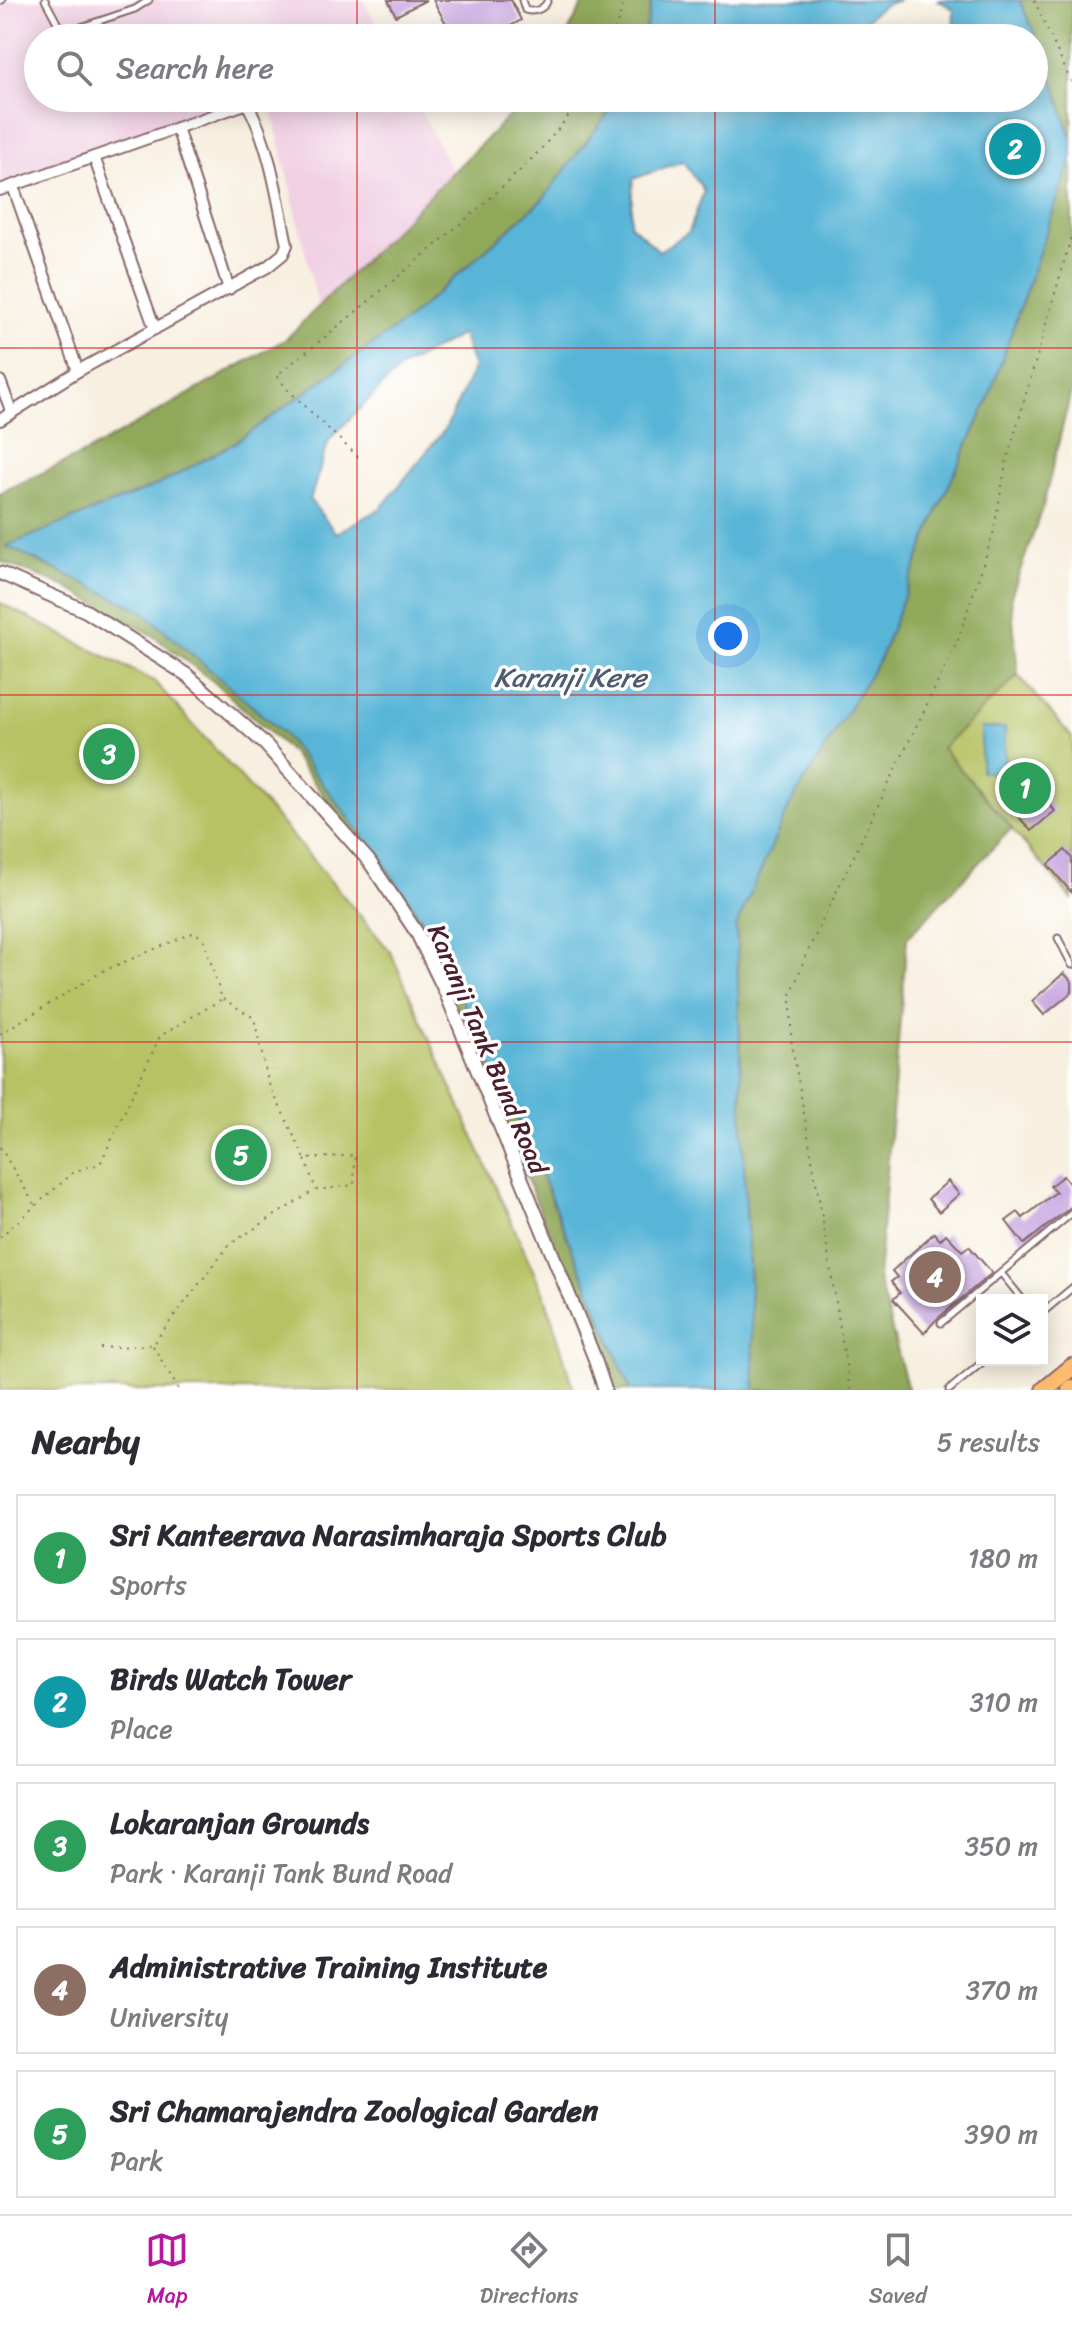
<!DOCTYPE html>
<meta charset="utf-8">
<style>
body{margin:0;font-family:Sriracha,sans-serif;background:#f2f2f3;color:#2b2b33}
.controls{position:absolute;right:24px;bottom:24px;display:grid;overflow:hidden;border-radius:0px;box-shadow:0 4px 20px #0003}
.controls button{width:72px;height:72px;display:grid;place-items:center;padding:0;border:0;border-bottom:2px solid #e1e1e2;background:#fff;color:#2b2b33;font:40px sans-serif}
.you{position:absolute;left:728px;top:636px;width:28px;height:28px;margin:-20px;border:6px solid #fff;border-radius:50%;background:#1a73e8;box-shadow:0 0 0 12px #1a73e833}
.badge{display:grid;place-items:center;width:52px;height:52px;border-radius:50%;background:#b5179e;color:#fff;font-size:26px;font-weight:700}
.pin{position:absolute;translate:-50% -50%;border:4px solid #fff;box-shadow:0 2px 8px #0006}
.list{margin:0;padding:0;list-style:none}
h2{display:flex;justify-content:space-between;align-items:center;height:104px;margin:0;padding:0 32px;font-size:34px}
h2 small{font-size:26px;font-weight:400;color:#7c7c81}
.list li{display:grid;grid-template-columns:52px 1fr auto;gap:24px;align-items:center;box-sizing:border-box;height:128px;margin:0 16px 16px;padding:0 16px;border:2px solid #e1e1e2;border-radius:0px}
.list b{display:block;font-size:30px;white-space:nowrap}
.list p{margin:0;font-size:26px;white-space:nowrap;color:#7c7c81}
.list em{font-size:26px;font-style:normal;color:#7c7c81}
.icon{flex:none;width:44px;height:44px;fill:none;stroke:currentColor;stroke-width:2;stroke-linecap:round;stroke-linejoin:round}
.map{position:relative;flex:none;width:1072px;height:1390px;overflow:hidden}
.search{position:absolute;background:#fff;box-shadow:0 4px 20px #0003;left:24px;right:24px;top:24px;height:88px;display:flex;align-items:center;gap:20px;box-sizing:border-box;padding:0 28px;border-radius:44px;color:#7c7c81;font-size:30px}
.sheet{height:824px;background:#fff}
nav{display:flex;justify-content:space-around;align-items:center;box-sizing:border-box;height:112px;border-top:2px solid #e1e1e2;background:#fff;font-size:22px;color:#7c7c81}
nav a{display:grid;justify-items:center;gap:4px}
nav .on{color:#b5179e}
.map>svg:first-child{display:block}
.built{fill:#f1d0e3}
.green{fill:#b6c264;stroke:#807048;stroke-width:2}
.forest{fill:#90a85a;stroke:#6d6442;stroke-width:2}
.water{fill:#58b5d7;stroke:#516a81;stroke-width:2;fill-rule:evenodd}
.building{fill:#c39fde}
.lines{fill:none;stroke-linecap:round;stroke-linejoin:round}
.service-casing{stroke:#87686a;stroke-width:9}
.minor-casing{stroke:#87686a;stroke-width:14}
.tertiary-casing{stroke:#87686a;stroke-width:16}
.primary-casing{stroke:#87686a;stroke-width:20}
.path{stroke:#87686a;stroke-width:2;stroke-dasharray:2 6;stroke-linecap:butt}
.service{stroke:#fff;stroke-width:5}
.minor{stroke:#fff;stroke-width:10}
.tertiary{stroke:#fff;stroke-width:12}
.primary{stroke:#febc70;stroke-width:16}
.grid{fill:none;stroke:#d62828;stroke-width:2;stroke-opacity:0.55}
.labels{text-anchor:middle;dominant-baseline:central;stroke-width:7;stroke-linejoin:round;paint-order:stroke}
.street-label{font-size:26px;fill:#4a1f2b;stroke:#fff}
.water-label{font-size:28px;font-style:italic;fill:#505b70;stroke:#fff}
</style>
<div class="map">
<svg width="1072" height="1390" viewBox="0 0 1072 1390">
<rect width="100%" height="100%" fill="#fff"/>
<filter id="ink" filterUnits="userSpaceOnUse"><feTurbulence type="fractalNoise" baseFrequency=".0125" numOctaves="2"/><feDisplacementMap in="SourceGraphic" scale="16" xChannelSelector="R" yChannelSelector="G"/><feConvolveMatrix kernelMatrix="1 2 1 2 8 2 1 2 1" color-interpolation-filters="sRGB"/></filter>
<filter id="wash" filterUnits="userSpaceOnUse"><feTurbulence type="fractalNoise" baseFrequency=".006" numOctaves="4" result="noise"/><feDisplacementMap in="SourceGraphic" scale="32" xChannelSelector="R" yChannelSelector="G"/><feGaussianBlur stdDeviation="1.8" result="paint"/><feColorMatrix in="noise" values="0 0 0 0 0 0 0 0 0 0 0 0 0 0 0 0 0 1.4 0 .05"/><feComposite in="paint" operator="in"/></filter>
<g filter="url(#wash)">
<rect width="100%" height="100%" fill="#f7efdf"/>
<g class="built">
<path d="M0,0H363L383,38H38V98H242L0,183Z"/>
<path d="M269,98H414L453,173L318,307Z"/>
</g>
<g class="green">
<path d="M0,603L154,681L284,826L390,951L546,1299L574,1390H0Z"/>
<path d="M1018,675L1072,737V899L942,748Z"/>
</g>
<g class="forest">
<path d="M585,0H652L644,38H565Z"/>
<path d="M1019,0H1072V140L1046,58Z"/>
<path d="M527,98H620L542,200L408,319L236,442L160,484L7,546L141,610L283,733L377,854L430,931L528,1143L631,1390H614L427,937L372,859L289,750L214,682L152,635L64,586L0,561V493L85,453L286,339Z"/>
<path d="M1072,157V388L1042,510L1011,596L1018,675L942,748L1012,828L907,938L878,1278L908,1390H755L744,1167L736,926L790,805L880,658L938,509L987,403Z"/>
</g>
<g class="water">
<path d="M652,0H900C882,4 860,19 858,38H644Z"/>
<path d="M938,0H1019L1046,58L1072,140V157L987,403L938,509L880,658L790,805L736,926L744,1167L755,1390H631L528,1143L430,931L377,854L283,733L141,610L6,546L160,484L236,442L408,319L542,200L620,98H1034V38H953L954,10ZM683,161L704,191L689,232L659,251L630,224L633,179ZM462,334L474,368L446,428L381,508L336,533L310,500L329,440L400,368Z"/>
<rect x="981" y="728" width="24" height="44"/>
</g>
<g id="blocks">
<g class="building">
<path d="M388,0H426L396,16Z"/>
<path d="M433,0H511L521,20L500,32L503,38H454Z"/>
<path d="M1024,775L1055,811L1031,831L1000,795Z"/>
<path d="M1065,850L1072,858V893L1048,865Z"/>
<path d="M1064,973L1072,982V992L1044,1015L1032,1001Z"/>
<path d="M1063,1176L1072,1187V1206L1024,1244L1006,1221L1018,1212L1023,1218L1042,1203L1056,1192L1050,1186Z"/>
<path d="M948,1181L959,1194L939,1212L928,1199Z"/>
<path d="M934,1233L940,1240L946,1234L962,1251L969,1246L992,1273L937,1319L924,1333L893,1299L900,1293L891,1282L897,1277L892,1271Z"/>
</g>
</g>
</g>
<g filter="url(#ink)">
<use href="#blocks" fill-opacity="0" stroke="#87686a" stroke-width="2"/>
<g class="lines">
<g class="service-casing">
<g id="service">
<path d="M45,0L60,28L69,31L135,9L149,0"/>
<path d="M522,0L525,10C535,13 544,9 548,0"/>
<path d="M0,1L2,0"/>
<path d="M1058,938L1072,965"/>
<path d="M1001,1273L1023,1300"/>
<path d="M1042,1313L1072,1288"/>
<path d="M941,1323L1072,1213"/>
<path d="M949,1390L985,1360"/>
</g>
</g>
<g class="minor-casing">
<g id="minor">
<path d="M177,128L229,289"/>
<path d="M94,157L155,329"/>
<path d="M13,186L78,371"/>
<path d="M0,190L245,104L248,105C270,145 278,200 287,245L283,254L267,267L78,371L0,420"/>
<path d="M0,381L12,413"/>
</g>
</g>
<g class="tertiary-casing">
<path id="tertiary" d="M0,573L86,611L187,675L265,744L369,861L417,933L446,993L593,1354L605,1390"/>
</g>
<g class="primary-casing">
<g id="primary">
<path d="M1044,1390L1072,1367"/>
<path d="M1070,1390L1072,1388"/>
</g>
</g>
<g class="path">
<path d="M1034,0L1072,84"/>
<path d="M612,38L625,0"/>
<path d="M358,457L286,388L277,375C337,328 395,280 453,230C499,191 548,149 581,98"/>
<path d="M223,999L254,1018L268,1082L305,1159L355,1155L354,1185L316,1190L305,1159"/>
<path d="M0,1034L103,971L195,932L204,940L222,999L160,1036L100,1164L75,1171L0,1237"/>
<path d="M0,1147L34,1204"/>
<path d="M153,1346L179,1390"/>
<path d="M100,1348L152,1345L230,1244L315,1190"/>
<path d="M850,1390L822,1216L791,1039V995L805,957L958,640L993,534L1006,464L1072,234"/>
</g>
<use href="#service" class="service"/>
<use href="#minor" class="minor"/>
<use href="#tertiary" class="tertiary"/>
<use href="#primary" class="primary"/>
</g>
</g>
<path class="grid" d="M357,0V38M715,0V38M357,98V1390M715,98V1390M0,348H1072M0,695H1072M0,1042H1072"/>
<g class="labels">
<g class="street-label">
<text transform="translate(488 1049) rotate(67)">Karanji Tank Bund Road</text>
</g>
<g class="water-label">
<text x="570" y="677">Karanji Kere</text>
</g>
</g>
</svg>
<div class="controls">
<button><svg class="icon" aria-label="layers" viewBox="0 0 24 24"><path d="M12 4l9 5-9 5-9-5zM3 14l9 5 9-5"/></svg></button>
</div>
<div class="you"></div>
<div class="pin badge" style="left:1025px;top:788px;background:#2e9e5b">1</div>
<div class="pin badge" style="left:1015px;top:149px;background:#0f9aa8">2</div>
<div class="pin badge" style="left:109px;top:754px;background:#2e9e5b">3</div>
<div class="pin badge" style="left:935px;top:1277px;background:#8d6e63">4</div>
<div class="pin badge" style="left:241px;top:1155px;background:#2e9e5b">5</div>
<div class="search"><svg class="icon" aria-label="search" viewBox="0 0 24 24"><circle cx="10" cy="10" r="6"/><path d="M15 15l6 6"/></svg>Search here</div>
</div>
<section class="sheet">
<h2>Nearby<small>5 results</small></h2>
<ul class="list">
<li><span class="badge" style="background:#2e9e5b">1</span><div><b>Sri Kanteerava Narasimharaja Sports Club</b><p>Sports</p></div><em>180 m</em></li>
<li><span class="badge" style="background:#0f9aa8">2</span><div><b>Birds Watch Tower</b><p>Place</p></div><em>310 m</em></li>
<li><span class="badge" style="background:#2e9e5b">3</span><div><b>Lokaranjan Grounds</b><p>Park · Karanji Tank Bund Road</p></div><em>350 m</em></li>
<li><span class="badge" style="background:#8d6e63">4</span><div><b>Administrative Training Institute</b><p>University</p></div><em>370 m</em></li>
<li><span class="badge" style="background:#2e9e5b">5</span><div><b>Sri Chamarajendra Zoological Garden</b><p>Park</p></div><em>390 m</em></li>
</ul>
</section>
<nav>
<a class="on"><svg class="icon" aria-label="map" viewBox="0 0 24 24"><path d="M3 6l6-2 6 2 6-2v14l-6 2-6-2-6 2zM9 4v14M15 6v14"/></svg>Map</a>
<a><svg class="icon" aria-label="directions" viewBox="0 0 24 24"><path d="M12 3l9 9-9 9-9-9zM9 14v-3h6M13 9l2 2-2 2"/></svg>Directions</a>
<a><svg class="icon" aria-label="saved" viewBox="0 0 24 24"><path d="M7 4h10v16l-5-4-5 4z"/></svg>Saved</a>
</nav>
